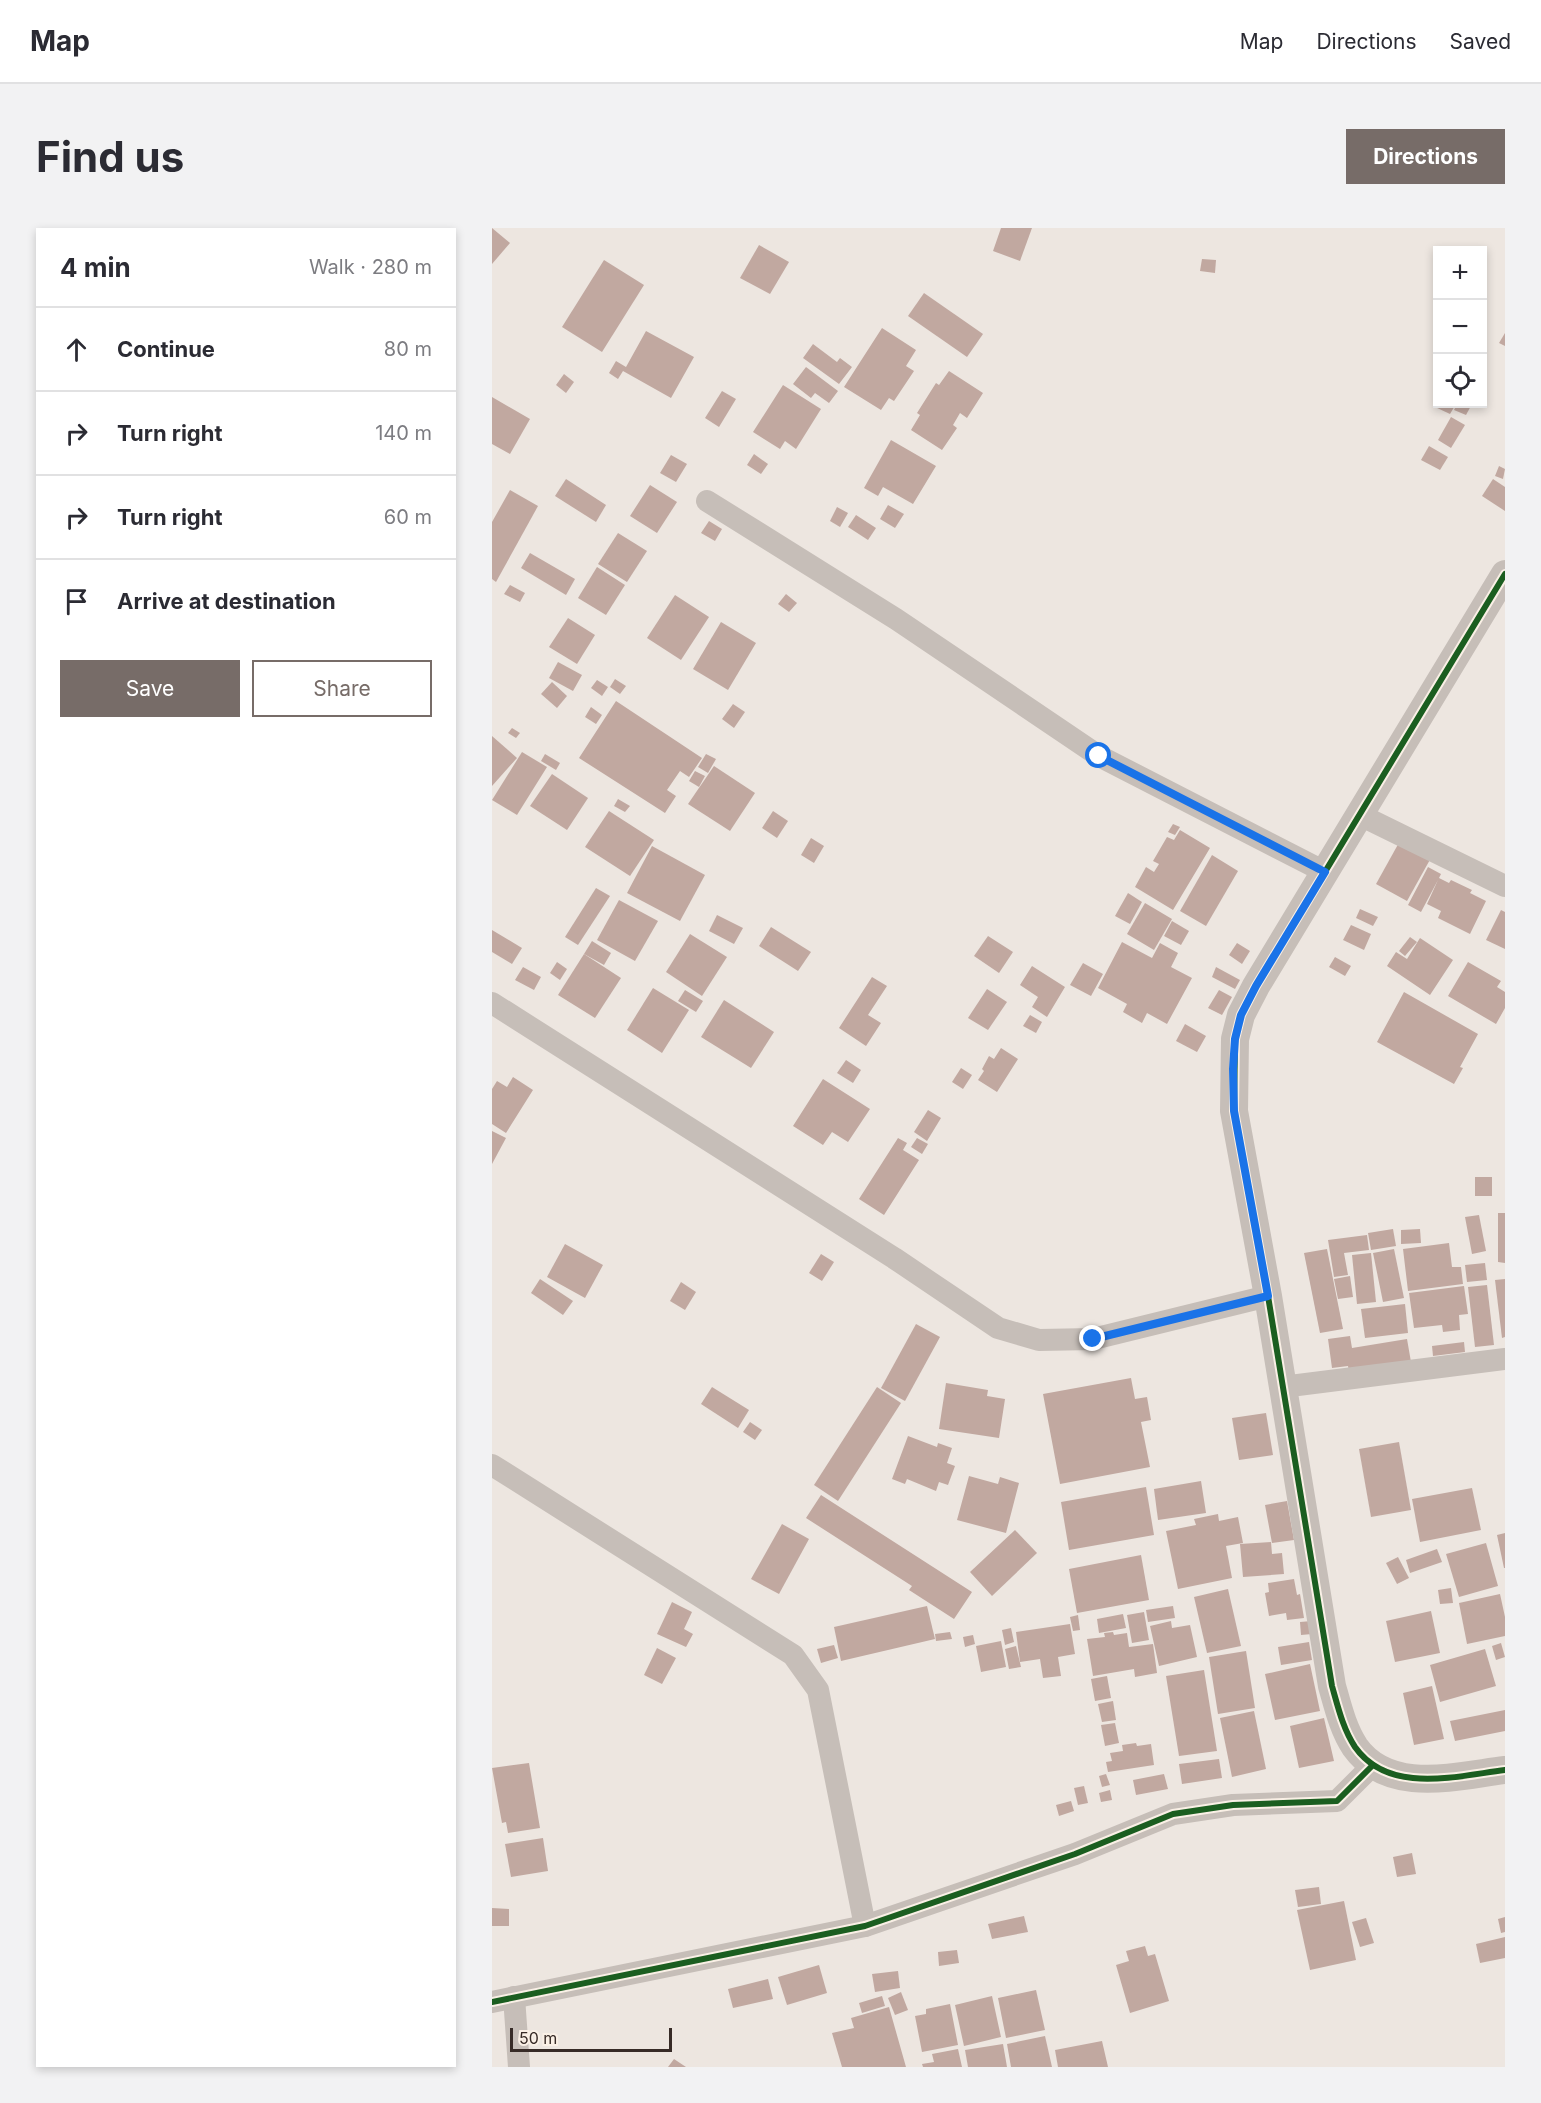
<!DOCTYPE html>
<meta charset="utf-8">
<style>
body{margin:0;font-family:Inter,sans-serif;background:#f2f2f3;color:#2b2b33}
.controls{position:absolute;right:18px;top:18px;display:grid;overflow:hidden;border-radius:0px;box-shadow:0 3px 9px #0003}
.controls button{width:54px;height:54px;display:grid;place-items:center;padding:0;border:0;border-bottom:2px solid #e1e1e2;background:#fff;color:#2b2b33;font:30px sans-serif}
.scale{position:absolute;left:18px;bottom:15px;width:162px;box-sizing:border-box;padding-left:6px;border:3px solid #372b27;border-top:0;font-size:16px;line-height:21px;white-space:nowrap;color:#372b27;-webkit-text-stroke:4px #faf0e6;paint-order:stroke}
.stop{position:absolute;width:18px;height:18px;margin:-14px;border:4px solid #1a73e8;border-radius:50%;background:#fff}
.stop.end{background:#1a73e8;border-color:#fff;box-shadow:0 2px 6px #0008}
.list{margin:0;padding:0;list-style:none}
h2{display:flex;justify-content:space-between;align-items:center;height:78px;margin:0;padding:0 24px;font-size:26px}
h2 small{font-size:20px;font-weight:400;color:#7c7c81}
.list li{display:grid;grid-template-columns:39px 1fr auto;gap:18px;align-items:center;box-sizing:border-box;height:84px;padding:0 24px;border-top:2px solid #e1e1e2}
.list b{display:block;font-size:22px;white-space:nowrap}
.list em{font-size:20px;font-style:normal;color:#7c7c81}
.actions{display:flex;gap:12px;padding:18px 24px}
.actions a{flex:1;padding:14px 0;border:2px solid #776c68;border-radius:0px;text-align:center;font-size:21px;color:#776c68}
.actions .main{background:#776c68;color:#fff}
.icon{flex:none;width:33px;height:33px;fill:none;stroke:currentColor;stroke-width:2;stroke-linecap:round;stroke-linejoin:round}
.map{position:relative;flex:none;width:1013px;height:1839px;overflow:hidden;border-radius:0px}
header{display:flex;align-items:center;gap:36px;box-sizing:border-box;height:84px;padding:0 30px;background:#fff;border-bottom:2px solid #e1e1e2}
header strong{font-size:28px}
nav{display:flex;gap:33px;margin-inline-start:auto;font-size:21px}
.intro{display:flex;align-items:center;justify-content:space-between;box-sizing:border-box;height:144px;padding:0 36px}
h1{margin:0;font-size:42px}
.button{padding:15px 27px;border-radius:0px;background:#776c68;color:#fff;font-size:21px;font-weight:700}
main{display:flex;gap:36px;padding:0 36px}
aside{flex:1;background:#fff;border-radius:0px;box-shadow:0 3px 9px #0003}
.map>svg:first-child{display:block}
.building{fill:#c1a8a0}
.lines{fill:none;stroke-linecap:round;stroke-linejoin:round}
.minor{stroke:#c6beb8;stroke-width:22}
.tertiary{stroke:#c6beb8;stroke-width:28}
.cycleway-casing{stroke:#faf0e6;stroke-width:10}
.cycleway{stroke:#1b5e20;stroke-width:6}
.route{stroke:#1a73e8;stroke-width:8}
</style>
<header>
<strong>Map</strong>
<nav><a>Map</a><a>Directions</a><a>Saved</a></nav>
</header>
<div class="intro"><h1>Find us</h1><a class="button">Directions</a></div>
<main>
<aside>
<h2>4 min<small>Walk · 280 m</small></h2>
<ul class="list">
<li><svg class="icon" aria-label="ahead" viewBox="0 0 24 24"><path d="M12 20V5M6 11l6-6 6 6"/></svg><div><b>Continue</b></div><em>80 m</em></li>
<li><svg class="icon" aria-label="right" viewBox="0 0 24 24"><path d="M7 20v-9h11M14 6l5 5-5 5"/></svg><div><b>Turn right</b></div><em>140 m</em></li>
<li><svg class="icon" aria-label="right" viewBox="0 0 24 24"><path d="M7 20v-9h11M14 6l5 5-5 5"/></svg><div><b>Turn right</b></div><em>60 m</em></li>
<li><svg class="icon" aria-label="arrive" viewBox="0 0 24 24"><path d="M6 21V4h12l-3 4 3 4H6"/></svg><div><b>Arrive at destination</b></div></li>
</ul>
<div class="actions"><a class="main">Save</a><a>Share</a></div>
</aside>
<div class="map">
<svg width="1013" height="1839" viewBox="0 0 1013 1839">
<rect width="100%" height="100%" fill="#ede6e0"/>
<g class="building">
<path d="M0,0L18,15L0,36Z"/>
<path d="M509,0H540L528,33L501,23Z"/>
<path d="M267,17L297,34L278,66L248,50Z"/>
<path d="M710,31L724,32L723,45L708,43Z"/>
<path d="M112,32L152,57L110,124L70,99Z"/>
<path d="M432,65L491,106L475,129L416,88Z"/>
<path d="M390,100L424,122L414,138L422,143L402,173L397,170L389,182L352,159Z"/>
<path d="M154,103L202,129L179,170L131,143L126,151L117,145L124,133L134,139Z"/>
<path d="M1013,105V118L1007,115Z"/>
<path d="M321,116L345,134L348,130L360,139L347,156L311,130Z"/>
<path d="M314,139L346,163L337,175L323,165L319,170L301,156Z"/>
<path d="M457,143L491,165L475,190L468,185L461,197L465,200L450,222L419,202L428,187L425,185L444,155L447,157Z"/>
<path d="M72,146L82,154L74,165L64,157Z"/>
<path d="M291,157L329,181L304,221L293,213L288,221L261,204Z"/>
<path d="M230,163L244,171L227,199L213,190Z"/>
<path d="M0,169L38,191L18,226L0,216Z"/>
<path d="M945,176H964L958,186L943,179Z"/>
<path d="M965,176H980L974,187L962,182Z"/>
<path d="M959,189L973,197L959,220L946,212Z"/>
<path d="M399,212L444,238L421,276L391,259L386,268L372,260Z"/>
<path d="M937,218L956,229L948,242L929,232Z"/>
<path d="M262,226L276,236L269,246L255,237Z"/>
<path d="M179,227L195,236L184,254L168,245Z"/>
<path d="M1007,238L1013,241L1011,251L1003,248Z"/>
<path d="M74,251L114,277L104,294L63,268Z"/>
<path d="M1001,251L1013,259V283L990,268Z"/>
<path d="M158,257L185,274L165,305L138,288Z"/>
<path d="M18,262L46,278L4,354L0,351V294Z"/>
<path d="M396,277L412,286L403,300L388,291Z"/>
<path d="M345,279L356,285L348,299L338,293Z"/>
<path d="M364,287L384,300L376,312L356,299Z"/>
<path d="M217,293L230,301L223,313L209,305Z"/>
<path d="M126,305L155,323L135,354L106,336Z"/>
<path d="M38,325L83,351L74,367L29,340Z"/>
<path d="M105,339L133,357L114,387L86,370Z"/>
<path d="M18,357L33,365L28,374L12,366Z"/>
<path d="M294,366L305,375L297,384L286,376Z"/>
<path d="M183,367L217,389L189,432L155,410Z"/>
<path d="M76,390L103,407L85,436L57,419Z"/>
<path d="M229,394L264,415L236,462L201,441Z"/>
<path d="M66,434L90,447L81,463L57,450Z"/>
<path d="M123,451L134,458L128,466L118,459Z"/>
<path d="M105,452L116,459L110,468L99,460Z"/>
<path d="M60,454L75,468L65,480L49,466Z"/>
<path d="M124,473L210,530L197,549L188,543L175,562L184,568L173,585L87,530Z"/>
<path d="M241,476L253,484L242,500L230,491Z"/>
<path d="M99,479L110,487L104,496L93,489Z"/>
<path d="M20,500L28,505L24,510L16,505Z"/>
<path d="M0,508L25,530L0,558Z"/>
<path d="M30,524L55,539L25,587L0,572Z"/>
<path d="M53,526L68,535L64,542L49,533Z"/>
<path d="M214,526L224,531L216,545L206,539Z"/>
<path d="M222,538L263,565L238,603L196,576Z"/>
<path d="M203,543L213,548L207,559L197,553Z"/>
<path d="M60,546L96,570L75,602L38,578Z"/>
<path d="M126,571L138,578L133,584L122,578Z"/>
<path d="M117,583L162,612L138,648L93,619Z"/>
<path d="M281,583L296,593L285,610L270,600Z"/>
<path d="M681,596L688,599L683,607L676,604Z"/>
<path d="M688,602L718,620L681,682L643,659L654,639L662,644L667,636L661,633L675,609L682,612Z"/>
<path d="M319,610L332,618L322,635L309,627Z"/>
<path d="M909,611L940,628L915,673L884,656Z"/>
<path d="M160,618L213,647L188,693L135,665Z"/>
<path d="M720,627L746,643L714,698L688,683Z"/>
<path d="M936,639L949,646L947,650L957,655L959,652L980,662L978,665L994,673L978,706L946,690L949,683L935,676L946,652L929,684L916,677Z"/>
<path d="M104,660L118,668L86,717L73,709Z"/>
<path d="M636,665L650,674L638,696L623,688Z"/>
<path d="M127,672L166,693L143,733L105,712Z"/>
<path d="M653,675L680,691L662,722L635,706Z"/>
<path d="M868,681L886,689L881,698L864,690Z"/>
<path d="M1009,682L1013,684V721L994,712Z"/>
<path d="M225,687L251,700L242,716L217,703Z"/>
<path d="M680,693L697,703L689,717L672,708Z"/>
<path d="M859,697L879,706L872,722L851,712Z"/>
<path d="M279,699L319,724L306,743L267,718Z"/>
<path d="M0,702L30,720L20,736L0,724Z"/>
<path d="M198,706L235,729L210,768L174,744Z"/>
<path d="M496,708L521,724L507,745L482,728Z"/>
<path d="M918,709L925,714L913,728L907,723Z"/>
<path d="M928,710L961,732L938,767L895,738L904,724L915,731Z"/>
<path d="M100,713L119,725L112,737L92,726Z"/>
<path d="M630,714L660,730L668,715L686,725L679,739L700,750L675,796L655,785L650,795L631,784L635,776L606,760Z"/>
<path d="M745,715L758,723L750,736L737,727Z"/>
<path d="M92,726L129,750L103,790L66,767Z"/>
<path d="M843,729L859,738L853,748L837,739Z"/>
<path d="M65,734L75,741L68,752L58,745Z"/>
<path d="M976,734L1009,753L1005,759L1013,764V780L1004,796L956,768Z"/>
<path d="M591,735L611,746L599,768L578,757Z"/>
<path d="M540,738L573,759L555,789L540,779L546,769L528,757Z"/>
<path d="M31,739L49,749L42,762L23,752Z"/>
<path d="M724,739L748,752L743,761L720,749Z"/>
<path d="M380,749L395,758L376,787L389,795L374,818L347,800Z"/>
<path d="M161,760L197,782L170,825L135,802Z"/>
<path d="M495,761L515,774L496,802L476,790Z"/>
<path d="M193,762L211,773L204,784L186,773Z"/>
<path d="M727,762L740,769L730,787L716,780Z"/>
<path d="M912,764L986,806L968,839L971,840L962,856L885,814Z"/>
<path d="M232,772L282,804L259,840L209,809Z"/>
<path d="M538,787L550,794L544,805L531,798Z"/>
<path d="M693,796L714,808L705,824L684,813Z"/>
<path d="M509,820L526,831L505,864L486,852L492,843L490,841L497,828L502,831Z"/>
<path d="M354,832L369,842L361,855L345,845Z"/>
<path d="M469,840L480,847L471,861L460,854Z"/>
<path d="M21,849L41,862L14,905L0,896V861L5,853L15,859Z"/>
<path d="M331,851L378,881L356,914L340,904L331,917L301,898Z"/>
<path d="M436,882L449,890L435,913L422,904Z"/>
<path d="M0,903L14,910L0,936Z"/>
<path d="M406,910L415,915L411,922L427,932L392,987L367,971Z"/>
<path d="M425,910L436,916L430,926L419,919Z"/>
<rect x="983" y="949" width="17" height="19"/>
<path d="M1006,985H1013V1035L1006,1034Z"/>
<path d="M987,987L994,1023L980,1026L973,989Z"/>
<path d="M901,1001L904,1018L879,1022L876,1005Z"/>
<path d="M928,1001L929,1015L909,1016V1002Z"/>
<path d="M875,1007L877,1022L852,1025L856,1047L842,1049L836,1012Z"/>
<path d="M957,1015L960,1039H969L971,1056L916,1063L911,1021Z"/>
<path d="M73,1016L111,1037L93,1070L55,1049Z"/>
<path d="M835,1021L851,1101L828,1105L812,1025Z"/>
<path d="M902,1021L912,1070L891,1074L881,1025Z"/>
<path d="M879,1025L884,1074L865,1076L860,1027Z"/>
<path d="M329,1026L342,1034L330,1053L317,1045Z"/>
<path d="M993,1035L995,1052L975,1054L973,1037Z"/>
<path d="M858,1048L861,1069L846,1071L842,1051Z"/>
<path d="M48,1051L81,1073L71,1087L39,1065Z"/>
<path d="M1013,1051V1109L1010,1110L1003,1052Z"/>
<path d="M189,1054L204,1064L193,1082L178,1073Z"/>
<path d="M995,1057L1002,1117L983,1119L976,1059Z"/>
<path d="M972,1058L976,1086L967,1087L968,1102L951,1104L950,1097L922,1100L917,1065Z"/>
<path d="M913,1076L916,1105L873,1110L869,1081Z"/>
<path d="M424,1096L448,1109L413,1173L389,1160Z"/>
<path d="M858,1108L860,1120L915,1111L919,1134L857,1144L856,1138L840,1140L836,1111Z"/>
<path d="M972,1114L973,1124L941,1128L940,1118Z"/>
<path d="M639,1150L643,1171L655,1169L659,1192L649,1194L658,1239L568,1256L551,1166Z"/>
<path d="M454,1155L496,1162L495,1168L513,1171L507,1210L447,1201Z"/>
<path d="M220,1159L257,1182L246,1200L209,1176Z"/>
<path d="M385,1159L409,1175L346,1273L322,1257Z"/>
<path d="M774,1185L781,1227L747,1232L740,1190Z"/>
<path d="M258,1194L270,1202L263,1212L251,1204Z"/>
<path d="M416,1208L445,1219L446,1215L460,1220L455,1235L463,1238L456,1257L447,1254L444,1263L415,1251L413,1256L400,1251Z"/>
<path d="M907,1214L919,1282L879,1289L867,1221Z"/>
<path d="M477,1248L506,1256L508,1249L527,1255L514,1305L465,1292Z"/>
<path d="M709,1253L714,1285L666,1292L662,1261Z"/>
<path d="M654,1259L662,1307L577,1322L569,1274Z"/>
<path d="M980,1260L989,1302L928,1314L920,1271Z"/>
<path d="M329,1267L480,1364L462,1391L417,1362L420,1358L314,1290Z"/>
<path d="M795,1273L802,1312L780,1315L773,1277Z"/>
<path d="M726,1286L727,1293L746,1289L751,1315L734,1318L740,1350L686,1361L674,1303L704,1297L702,1291Z"/>
<path d="M290,1296L317,1311L287,1366L259,1351Z"/>
<path d="M523,1302L545,1325L500,1368L478,1344Z"/>
<path d="M1013,1305V1340H1012L1005,1307Z"/>
<path d="M779,1314L780,1326L790,1325L792,1346L751,1349L748,1316Z"/>
<path d="M994,1315L1006,1358L967,1369L954,1326Z"/>
<path d="M945,1321L950,1334L918,1345L914,1332Z"/>
<path d="M649,1327L657,1372L585,1385L577,1341Z"/>
<path d="M906,1329L917,1350L905,1356L894,1335Z"/>
<path d="M802,1351L805,1367L808,1366L812,1390L795,1392L794,1385L777,1388L773,1365L777,1364L776,1355Z"/>
<path d="M959,1360L961,1375L948,1376L946,1362Z"/>
<path d="M736,1361L749,1418L715,1425L702,1369Z"/>
<path d="M1008,1366L1013,1389V1408L975,1416L967,1375Z"/>
<path d="M180,1374L200,1384L192,1401L201,1406L194,1419L165,1406Z"/>
<path d="M435,1378L443,1411L349,1433L342,1399Z"/>
<path d="M681,1378L683,1390L656,1394L654,1382Z"/>
<path d="M939,1383L948,1425L903,1434L894,1393Z"/>
<path d="M652,1384L657,1412L640,1415L635,1387Z"/>
<path d="M631,1386L634,1400L607,1405L605,1391Z"/>
<path d="M586,1387L588,1402L581,1403L578,1389Z"/>
<path d="M679,1393L680,1400L698,1397L705,1429L667,1438L658,1398Z"/>
<path d="M820,1393V1406L809,1407L808,1394Z"/>
<path d="M578,1396L583,1426L566,1429L569,1448L551,1450L548,1431L528,1434L524,1404Z"/>
<path d="M519,1400L522,1414L513,1417L510,1402Z"/>
<path d="M458,1404L460,1411L444,1413L443,1406Z"/>
<path d="M621,1404L622,1407L635,1405L637,1419L661,1416L665,1445L643,1449L642,1441L601,1448L595,1411L613,1409L612,1405Z"/>
<path d="M481,1407L483,1416L473,1419L471,1409Z"/>
<path d="M509,1413L514,1439L489,1444L484,1418Z"/>
<path d="M817,1414L820,1432L789,1437L786,1419Z"/>
<path d="M1009,1415L1013,1429L1004,1432L1000,1418Z"/>
<path d="M342,1417L346,1430L329,1435L325,1421Z"/>
<path d="M524,1418L529,1439L517,1441L513,1421Z"/>
<path d="M165,1420L184,1430L170,1456L152,1447Z"/>
<path d="M993,1421L1004,1458L948,1474L938,1437Z"/>
<path d="M754,1423L763,1480L726,1486L717,1429Z"/>
<path d="M818,1436L828,1483L783,1492L773,1446Z"/>
<path d="M712,1442L725,1523L687,1528L674,1448Z"/>
<path d="M615,1448L619,1470L603,1473L599,1451Z"/>
<path d="M940,1458L952,1511L922,1517L911,1465Z"/>
<path d="M621,1473L624,1492L610,1494L606,1476Z"/>
<path d="M1013,1482V1503L963,1513L958,1493Z"/>
<path d="M762,1483L774,1541L740,1549L728,1490Z"/>
<path d="M832,1490L842,1533L807,1540L798,1498Z"/>
<path d="M623,1495L627,1515L613,1518L609,1497Z"/>
<path d="M644,1515L645,1518L659,1516L662,1537L616,1544L614,1534L620,1533L618,1525L631,1523L630,1517Z"/>
<path d="M727,1531L730,1550L690,1556L687,1536Z"/>
<path d="M37,1535L48,1600L16,1605L14,1594L10,1595L0,1540Z"/>
<path d="M614,1546L618,1557L610,1559L607,1548Z"/>
<path d="M672,1546L676,1561L644,1567L641,1552Z"/>
<path d="M592,1558L596,1575L586,1577L582,1560Z"/>
<path d="M618,1562L620,1572L609,1574L607,1565Z"/>
<path d="M579,1573L582,1583L567,1588L564,1577Z"/>
<path d="M51,1610L56,1643L19,1649L13,1616Z"/>
<path d="M920,1625L924,1646L905,1649L901,1629Z"/>
<path d="M827,1659L829,1676L806,1679L803,1662Z"/>
<path d="M852,1673L864,1732L818,1742L805,1682Z"/>
<path d="M0,1680L17,1681V1698H0Z"/>
<path d="M532,1688L536,1704L500,1711L496,1696Z"/>
<path d="M1013,1689V1704L1009,1705L1006,1691Z"/>
<path d="M874,1690L882,1715L868,1719L860,1694Z"/>
<path d="M1013,1709V1730L988,1735L984,1716Z"/>
<path d="M653,1718L656,1728L663,1726L677,1773L638,1785L624,1737L637,1733L634,1723Z"/>
<path d="M465,1722L467,1735L447,1738L446,1724Z"/>
<path d="M327,1737L335,1765L295,1777L286,1749Z"/>
<path d="M406,1743L408,1760L383,1764L380,1746Z"/>
<path d="M276,1751L281,1771L241,1780L236,1761Z"/>
<path d="M544,1762L553,1802L514,1810L506,1770Z"/>
<path d="M409,1764L416,1782L403,1787L396,1770Z"/>
<path d="M390,1768L393,1778L370,1785L367,1775Z"/>
<path d="M500,1768L509,1809L472,1818L463,1777Z"/>
<path d="M458,1776L466,1817L430,1824L423,1788L434,1786V1781Z"/>
<path d="M397,1779L414,1839H350L340,1805L362,1800L359,1790Z"/>
<path d="M553,1808L560,1839H519L515,1816Z"/>
<path d="M610,1813L616,1839H566L563,1822Z"/>
<path d="M511,1816L515,1839H476L473,1822Z"/>
<path d="M466,1821L470,1839H431L430,1836L442,1834L440,1826Z"/>
<path d="M182,1831L194,1839H176Z"/>
</g>
<g class="lines">
<g class="minor">
<path d="M215,273L404,391L607,528L833,644"/>
<path d="M868,587L1013,658"/>
<path d="M0,775L402,1030L506,1100L547,1112L601,1111L776,1068"/>
<path d="M790,1159L1013,1131"/>
<path d="M0,1237L301,1427L326,1462L373,1698"/>
<path d="M22,1769L27,1839"/>
<path d="M0,1774L373,1698L583,1626L681,1586L741,1577L845,1573L881,1537"/>
</g>
<path class="tertiary" d="M1013,346L764,758L749,787L743,811L742,883L776,1068L840,1458C846,1479 851,1501 863,1519C897,1567 964,1548 1013,1542"/>
<g class="cycleway-casing">
<g id="cycleway">
<path d="M1013,346L764,758L749,787L743,811L742,883L776,1068L840,1458C846,1479 851,1501 863,1519C897,1567 964,1548 1013,1542"/>
<path d="M0,1774L373,1698L583,1626L681,1586L741,1577L845,1573L881,1537"/>
</g>
</g>
<use href="#cycleway" class="cycleway"/>
</g>
<g class="lines">
<path class="route" d="M601,1111L776,1068L742,883L741,841L743,811L749,787L764,758L833,644L607,528"/>
</g>
</svg>
<div class="controls">
<button>+</button>
<button>−</button>
<button><svg class="icon" aria-label="locate" viewBox="0 0 24 24"><circle cx="12" cy="12" r="6"/><path d="M12 2v4M12 18v4M2 12h4M18 12h4"/></svg></button>
</div>
<div class="scale">50 m</div>
<div class="stop" style="left:607px;top:528px"></div>
<div class="stop end" style="left:601px;top:1111px"></div>
</div>
</main>
